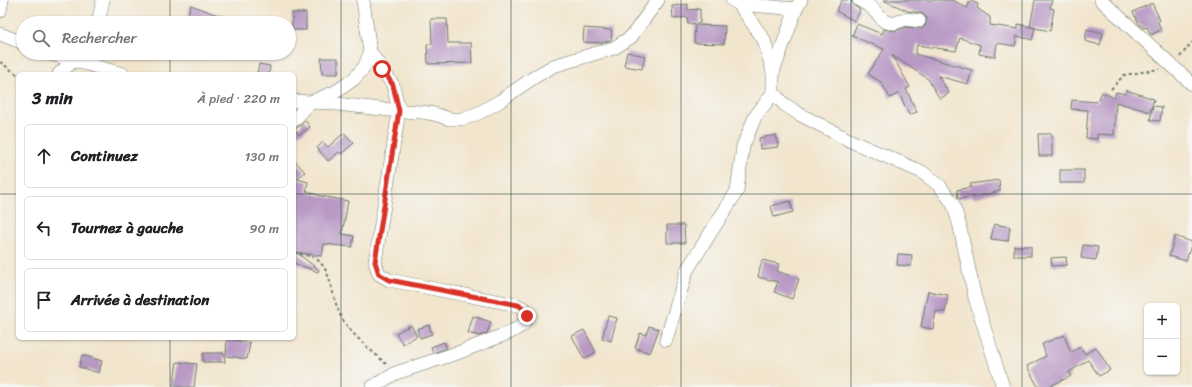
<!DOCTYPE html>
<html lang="fr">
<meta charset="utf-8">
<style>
body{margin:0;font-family:Sriracha,sans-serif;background:#f2f2f2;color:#202124}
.controls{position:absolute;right:12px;bottom:12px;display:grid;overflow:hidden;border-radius:6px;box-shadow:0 1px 3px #0004}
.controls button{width:36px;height:36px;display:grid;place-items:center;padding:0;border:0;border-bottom:1px solid #e0e0e0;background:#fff;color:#202124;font:20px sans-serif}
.stop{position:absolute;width:12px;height:12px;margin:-9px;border:3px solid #d93025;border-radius:50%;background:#fff}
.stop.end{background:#d93025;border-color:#fff;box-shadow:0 1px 4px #0008}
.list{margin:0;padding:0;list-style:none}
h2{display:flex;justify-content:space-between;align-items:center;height:52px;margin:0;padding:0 16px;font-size:17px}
h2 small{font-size:13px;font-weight:400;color:#757577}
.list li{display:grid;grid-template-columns:26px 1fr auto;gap:12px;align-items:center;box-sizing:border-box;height:64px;margin:0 8px 8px;padding:0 8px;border:1px solid #e0e0e0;border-radius:6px}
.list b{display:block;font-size:15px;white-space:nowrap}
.list em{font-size:13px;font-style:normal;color:#757577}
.icon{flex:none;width:22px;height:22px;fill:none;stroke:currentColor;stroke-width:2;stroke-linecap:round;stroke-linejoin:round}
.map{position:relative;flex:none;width:1192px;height:387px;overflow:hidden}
.search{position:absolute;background:#fff;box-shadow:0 1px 3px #0004;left:16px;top:16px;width:280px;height:44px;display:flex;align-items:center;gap:10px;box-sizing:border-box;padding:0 14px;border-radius:22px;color:#757577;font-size:15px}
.panel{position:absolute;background:#fff;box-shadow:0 1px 3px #0004;left:16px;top:72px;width:280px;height:268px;border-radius:6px}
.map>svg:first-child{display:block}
.building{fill:#b899c4}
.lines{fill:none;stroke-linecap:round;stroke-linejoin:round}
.street-casing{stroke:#69786a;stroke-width:14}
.path{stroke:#69786a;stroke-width:2;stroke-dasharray:3 3;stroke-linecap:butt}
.street{stroke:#fff;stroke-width:13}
.route{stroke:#d93025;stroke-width:5}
.grid{fill:none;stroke:#1f3d34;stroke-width:1;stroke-opacity:0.55}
</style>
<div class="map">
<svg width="1192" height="387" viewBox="0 0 1192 387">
<rect width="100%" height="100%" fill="#f6f6f2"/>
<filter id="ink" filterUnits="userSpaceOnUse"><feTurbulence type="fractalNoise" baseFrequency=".025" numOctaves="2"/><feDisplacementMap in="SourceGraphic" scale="8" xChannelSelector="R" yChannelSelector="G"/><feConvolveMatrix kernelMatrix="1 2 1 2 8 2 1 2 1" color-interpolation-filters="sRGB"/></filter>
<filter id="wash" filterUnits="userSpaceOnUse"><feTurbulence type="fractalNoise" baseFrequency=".012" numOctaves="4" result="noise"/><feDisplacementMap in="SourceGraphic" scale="16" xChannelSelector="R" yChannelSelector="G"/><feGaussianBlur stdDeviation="0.9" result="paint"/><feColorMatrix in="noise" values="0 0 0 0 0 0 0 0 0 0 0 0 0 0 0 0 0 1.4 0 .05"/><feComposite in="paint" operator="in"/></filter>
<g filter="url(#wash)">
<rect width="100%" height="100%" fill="#f2e5ce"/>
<g id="blocks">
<g class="building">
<path d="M842,0H851L852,4L860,10L855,21L836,11Z"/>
<path d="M883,0H953L967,8L970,1L978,4L977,8L990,17V25L1018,29V24L1035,28L1032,40L1017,36L1015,46L997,43L995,57L979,54L980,45L960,38L956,51L917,45L915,54L972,70L968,84L938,76L949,93L940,99L928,79L892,55L910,87L906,89L917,112L909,115L899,93L890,98L881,82L868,74L884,49L852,36L857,24L882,34L884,29L895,31L907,27L922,29L925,26L927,18L924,15L921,13L908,11Z"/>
<path d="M1035,0H1052L1050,8L1054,9L1050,31L1030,27Z"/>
<path d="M1152,3L1160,20L1158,22L1161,30L1151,35L1147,27L1144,28L1139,24L1133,12Z"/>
<path d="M688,4V10L700,9V23L688,24L687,17L673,19L672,6Z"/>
<path d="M191,5L212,13L238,20V23H214L188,14Z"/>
<rect x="292" y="13" width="14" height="17"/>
<path d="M431,19H447L448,43H471L472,63L428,64L427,44H432Z"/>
<path d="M695,25L725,26L724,44L694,43Z"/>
<path d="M584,28L612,30L611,40L602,43L583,42Z"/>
<path d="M1087,29L1103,33L1100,45L1085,41Z"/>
<path d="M627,52L645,56L642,69L624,66Z"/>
<path d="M321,58H338V74H322Z"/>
<path d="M259,64L270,66L269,74H257Z"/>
<path d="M1126,90L1154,99L1150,112L1116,102L1114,135L1097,134V139L1086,138L1088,110L1071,109L1072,100L1097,102L1102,92L1114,98L1116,92L1125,94Z"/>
<path d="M1153,106L1162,107L1160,121L1150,120Z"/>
<path d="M305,120L310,127L299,135L294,128L300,126Z"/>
<path d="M344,133L354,143L341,154L339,152L328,161L317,148L323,142L328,147Z"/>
<path d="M1038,134H1052V156H1039Z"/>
<path d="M776,135L778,147L760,149L759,138Z"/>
<path d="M294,160L305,172L297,179L308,182L306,191L321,196L348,201L342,234L354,236L352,247L324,244L322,256L296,252L319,270L318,272L294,263Z"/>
<rect x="1060" y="170" width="24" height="13"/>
<path d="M999,180L1000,191L973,198V196L959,199L958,197L957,190L971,187L970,184Z"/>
<path d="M790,201L793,212L774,217L771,206Z"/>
<path d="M994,224L1010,227L1008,241L991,239Z"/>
<path d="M667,225H684L685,243H667Z"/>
<path d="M1175,236L1192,242L1186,261L1169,256Z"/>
<path d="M1083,245L1098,247L1096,260L1081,258Z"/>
<rect x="1014" y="246" width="17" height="10"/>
<path d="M898,254L912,255L911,266L897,265Z"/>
<path d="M1066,257L1067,265L1052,266L1051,258Z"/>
<path d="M762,260L779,264L777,271L799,279L792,299L774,292L778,282L758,277Z"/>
<path d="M928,291L948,295L945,312L936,311L933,329L921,327Z"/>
<path d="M473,316L491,322L487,333L479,336L468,333Z"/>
<path d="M608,316L617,318L611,341L602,338Z"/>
<path d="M411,325L417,336L403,344L396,333Z"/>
<path d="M429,325L432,334L420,338L417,329Z"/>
<path d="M649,326L659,329L650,353L635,348L640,333L646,335Z"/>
<path d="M584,330L596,352L584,359L572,336Z"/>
<path d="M1064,335L1071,353L1080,347L1085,354L1096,347L1110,370L1099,376L1088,360L1069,372L1071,376L1048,387H1038L1027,366L1046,356L1042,344Z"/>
<path d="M227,338L250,343L247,359L226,356Z"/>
<path d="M444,342L447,348L433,353L431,347Z"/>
<path d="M203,353H224L225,362H203Z"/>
<path d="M82,355L102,361L99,373L79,367Z"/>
<path d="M177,362L197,364L194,387H173Z"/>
</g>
</g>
</g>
<g filter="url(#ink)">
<use href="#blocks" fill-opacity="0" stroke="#69786a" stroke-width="1"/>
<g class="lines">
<g class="street-casing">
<g id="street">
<path d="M732,0L739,4L764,40L773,72"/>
<path d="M801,0L796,9L773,72V93L784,104L799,114L853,142L922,172L940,186L953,204L959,223L975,298L1003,387"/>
<path d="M859,0L871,7L884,21L890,23H895L906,19L919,21"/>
<path d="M1101,0L1192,84"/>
<path d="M739,4L796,9"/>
<path d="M0,11L2,0"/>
<path d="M98,23L103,0"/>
<path d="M0,34L23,43"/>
<path d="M370,52L393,85L399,111L375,262L379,274L389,280L517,305L525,309L527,316L523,325L511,332L460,352L396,373L372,387"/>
<path d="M47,53L123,74"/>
<path d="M59,74L73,61"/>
<path d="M294,101L328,103L399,111L422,112L434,114L450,119H462L479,113L500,101L533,78L553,66L614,48L631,37L658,0"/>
<path d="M294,120L311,102L337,91L354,79L365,66L370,52L363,0"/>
<path d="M666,340L687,270L737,191L743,146L755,117L773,93"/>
</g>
</g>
<g class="path">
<path d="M1180,57L1192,42"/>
<path d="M0,62L18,75"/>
<path d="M1111,89L1124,75L1159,69"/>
<path d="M294,253C302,254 314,256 320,262C333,276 332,303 343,320C354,337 371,350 386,364"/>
</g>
<use href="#street" class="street"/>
</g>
</g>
<g class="lines" filter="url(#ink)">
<path class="route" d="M382,69L393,85L399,111L375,262L379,274L389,280L518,305L525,309L527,316"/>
</g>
<path class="grid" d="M170,0V23M341,0V387M511,0V387M681,0V387M851,0V387M1022,0V387M170,53V74M0,194H18M294,194H1192M170,338V387"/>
</svg>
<div class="controls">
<button>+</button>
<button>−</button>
</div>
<div class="stop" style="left:382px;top:69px"></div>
<div class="stop end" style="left:527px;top:316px"></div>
<div class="search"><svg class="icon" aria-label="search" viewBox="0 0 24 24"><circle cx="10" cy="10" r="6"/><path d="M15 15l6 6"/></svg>Rechercher</div>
<section class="panel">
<h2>3 min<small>À pied · 220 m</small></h2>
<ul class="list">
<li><svg class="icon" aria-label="ahead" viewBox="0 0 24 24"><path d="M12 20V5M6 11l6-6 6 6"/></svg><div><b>Continuez</b></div><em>130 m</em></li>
<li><svg class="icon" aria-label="left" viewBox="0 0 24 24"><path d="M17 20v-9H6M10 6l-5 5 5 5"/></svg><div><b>Tournez à gauche</b></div><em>90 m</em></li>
<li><svg class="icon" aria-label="arrive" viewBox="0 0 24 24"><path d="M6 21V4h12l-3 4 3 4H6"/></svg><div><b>Arrivée à destination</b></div></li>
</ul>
</section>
</div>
